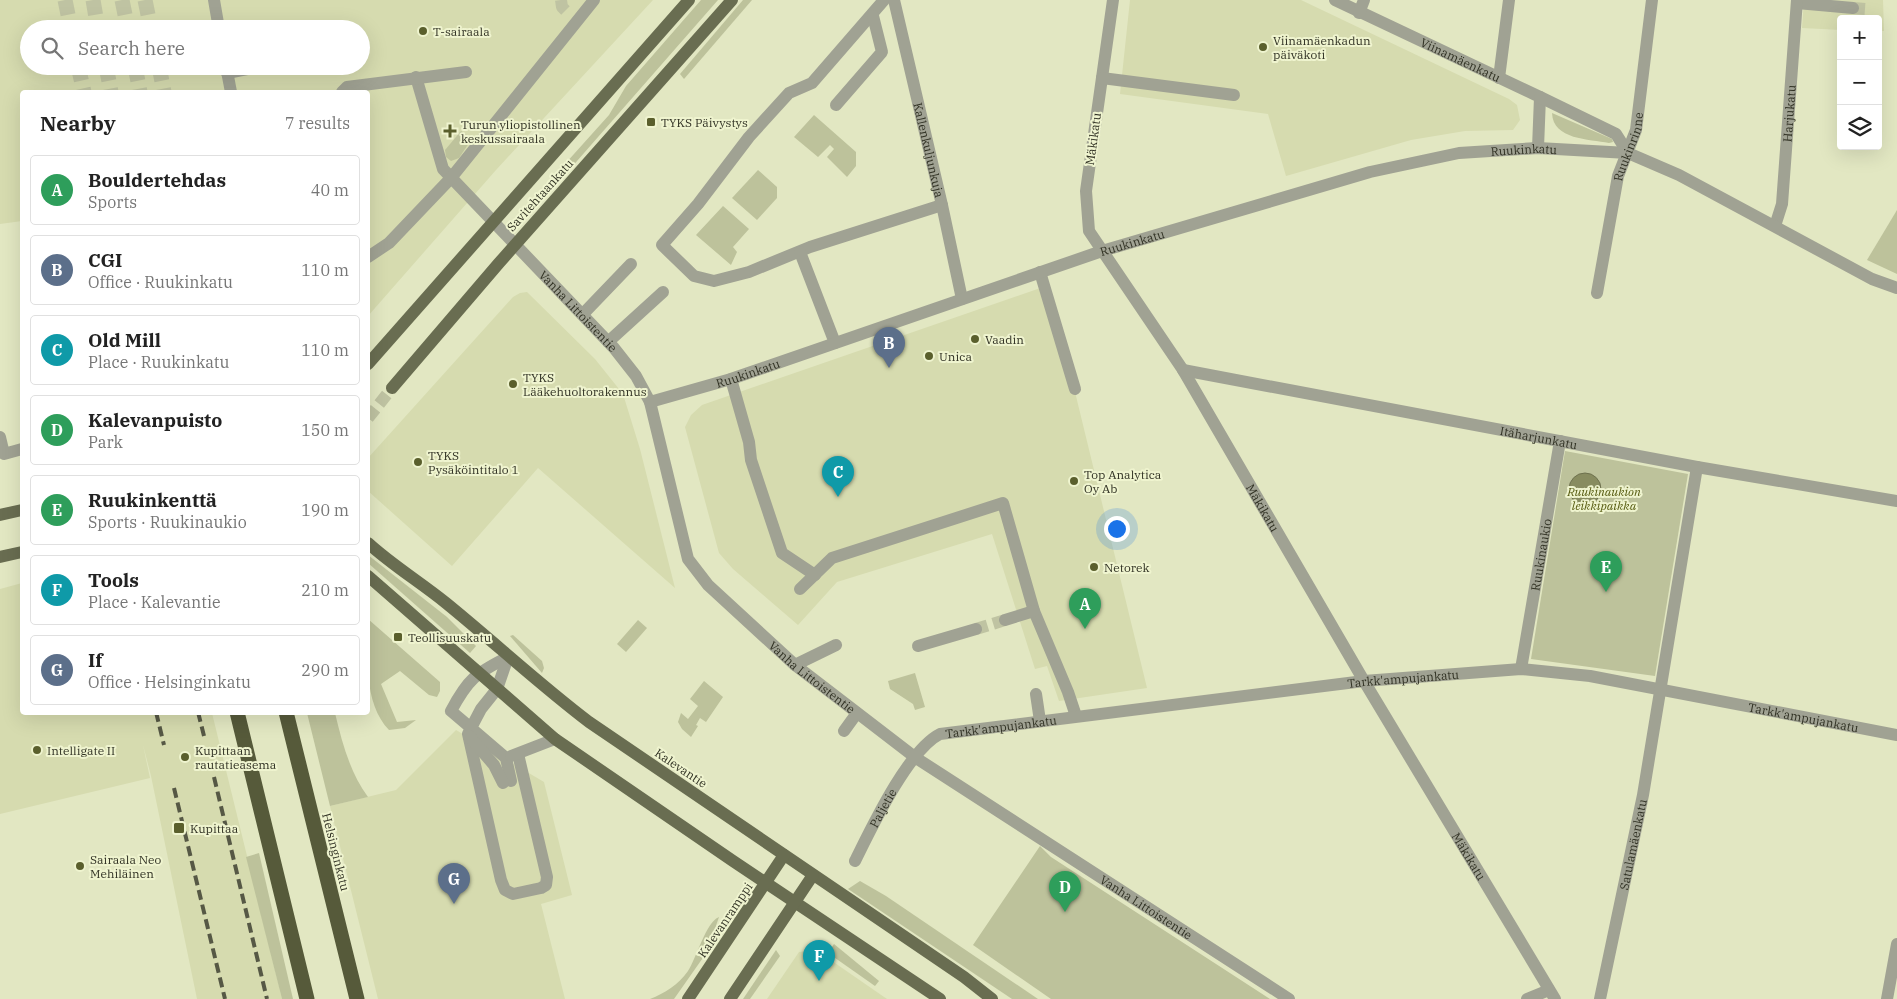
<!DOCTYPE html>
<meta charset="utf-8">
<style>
body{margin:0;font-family:"IBM Plex Serif",serif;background:#f2f2f2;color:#222}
.controls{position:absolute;right:15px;top:15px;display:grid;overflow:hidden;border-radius:5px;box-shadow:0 5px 20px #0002}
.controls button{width:45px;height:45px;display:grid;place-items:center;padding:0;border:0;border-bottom:1px solid #e0e0e0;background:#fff;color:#222;font:25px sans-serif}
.you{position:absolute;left:1116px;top:528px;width:18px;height:18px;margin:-12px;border:4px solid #fff;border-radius:50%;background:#1a73e8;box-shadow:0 0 0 8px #1a73e833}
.badge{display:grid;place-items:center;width:32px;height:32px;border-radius:50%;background:#5a5f2c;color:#fff;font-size:16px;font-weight:700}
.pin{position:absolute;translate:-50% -41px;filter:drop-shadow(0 1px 2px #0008)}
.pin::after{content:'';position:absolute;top:26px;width:18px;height:15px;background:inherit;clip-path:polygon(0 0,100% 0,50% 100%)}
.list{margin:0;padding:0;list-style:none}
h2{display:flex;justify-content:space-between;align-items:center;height:65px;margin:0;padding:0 20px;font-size:21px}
h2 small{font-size:16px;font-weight:400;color:#767676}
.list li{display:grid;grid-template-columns:32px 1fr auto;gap:15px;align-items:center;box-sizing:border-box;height:70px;margin:0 10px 10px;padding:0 10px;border:1px solid #e0e0e0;border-radius:5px}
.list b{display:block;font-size:19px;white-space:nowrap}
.list p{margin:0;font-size:16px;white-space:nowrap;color:#767676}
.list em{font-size:16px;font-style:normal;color:#767676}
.icon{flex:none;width:28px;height:28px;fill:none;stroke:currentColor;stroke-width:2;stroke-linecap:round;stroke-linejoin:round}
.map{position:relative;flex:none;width:1897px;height:999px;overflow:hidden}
.search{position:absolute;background:#fff;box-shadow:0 5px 20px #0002;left:20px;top:20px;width:350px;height:55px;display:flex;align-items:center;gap:12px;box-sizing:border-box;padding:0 18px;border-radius:28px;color:#767676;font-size:19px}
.panel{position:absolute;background:#fff;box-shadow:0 5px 20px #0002;left:20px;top:90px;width:350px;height:625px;border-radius:5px}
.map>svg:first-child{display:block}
.built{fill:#d6dbaf;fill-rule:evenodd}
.green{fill:#bdc29b}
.water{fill:#888c60;stroke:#6e714e}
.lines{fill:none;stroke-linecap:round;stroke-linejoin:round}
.minor-tunnel{stroke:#bfc3a2;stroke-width:12;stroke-dasharray:12 6;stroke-linecap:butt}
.major-tunnel{stroke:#bfc3a2;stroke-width:12;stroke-dasharray:12 6;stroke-linecap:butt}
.highway-tunnel{stroke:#bfc3a2;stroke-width:15;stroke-dasharray:15 8;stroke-linecap:butt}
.minor{stroke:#a0a293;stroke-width:12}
.major{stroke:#696d51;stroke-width:12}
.highway{stroke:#565a3a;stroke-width:15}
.rail{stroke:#565845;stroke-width:4;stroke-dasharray:10 5;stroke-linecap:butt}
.poi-dot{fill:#5a5f2c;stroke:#eff4cf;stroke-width:2}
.labels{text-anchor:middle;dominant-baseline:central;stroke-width:4;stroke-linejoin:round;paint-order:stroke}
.poi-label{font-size:12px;fill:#313224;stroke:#eff4cf;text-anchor:start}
.street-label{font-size:12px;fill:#313224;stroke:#eff4cf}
.park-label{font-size:12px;font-style:italic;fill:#575c11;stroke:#eff4cf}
</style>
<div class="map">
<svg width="1897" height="999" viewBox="0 0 1897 999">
<rect width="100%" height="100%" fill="#e2e7c2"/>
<g class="built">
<path d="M0,0H653L496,170L368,316V92H22V221L0,224ZM29,29H361V66H29Z"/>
<path d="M1130,0H1301L1509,99L1517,105L1520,120L1513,130L1465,131L1411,140L1286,176L1268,114L1120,94Z"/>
<path d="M1804,0H1883L1884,31H1878V19H1841V30L1802,28Z"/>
<path d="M1049,285L1147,688L1059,701L1047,666L1035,669L992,534L837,582L798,625L733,569L719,553L685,427L691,415L702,405Z"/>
<path d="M527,292L595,359L623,394L640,449L675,588L538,468L452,566L368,491V458L513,297L520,293Z"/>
<path d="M22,583V712L212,713L282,999H197L151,776L143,745L150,778L0,814V589Z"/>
<path d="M456,730L544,782L572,895L541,904L565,999H378L330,806L396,790Z"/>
<path d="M816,950L887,999H767L799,952Z"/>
</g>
<g class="green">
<path d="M701,0H718L570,169L565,164L609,115L626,86Z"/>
<path d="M743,0H752L684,79L680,74Z"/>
<path d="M1552,113L1612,139L1613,142L1609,143C1589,139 1553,140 1552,113Z"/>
<path d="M814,115L856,152V166L847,177L827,157L834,149L830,145L818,157L794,137Z"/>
<path d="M461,131L471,138V140L459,158L451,161L446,157L445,150Z"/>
<path d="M758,170L777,187V198L757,220L732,198Z"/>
<path d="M723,206L749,229L733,247L737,252L731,265L696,235Z"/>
<path d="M1897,210V274L1867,260Z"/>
<path d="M1565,451L1688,474L1655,676L1531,659Z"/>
<path d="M368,555L447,617L476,646L470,653L368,563Z"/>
<path d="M368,619L440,682V691L437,697L429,695L400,671L381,684L397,722L416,720L405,728L389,730C363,703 367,653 368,619Z"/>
<path d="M638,620L647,628L626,652L617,644Z"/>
<path d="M513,635L542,661L544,668L542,673L510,636Z"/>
<path d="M915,673L925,707L915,710L913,704L890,689L888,681Z"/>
<path d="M704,681L723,697L706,722L700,718L696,725L698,726L691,737L682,729L678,722L681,713L688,719L698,706L690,699Z"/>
<path d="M307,713H335C342,742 350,773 368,797L330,806Z"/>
<path d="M1040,846L1051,857L1270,999H1051L973,945Z"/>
<path d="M259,853L293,999H282L246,857Z"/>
<path d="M860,881L886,896L1038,999H1012L848,889Z"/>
<path d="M719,917L707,952L674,999H650C665,993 678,985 688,971C696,959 706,922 719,917Z"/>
<path d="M834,944L879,981L875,986L828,953Z"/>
<path d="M776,950L780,956L750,999H743Z"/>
</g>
<circle class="water" cx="1585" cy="489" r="16"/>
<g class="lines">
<g class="minor-tunnel">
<path d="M561,0L562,7L568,13"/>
<path d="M1853,8L1866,9"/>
<path d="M976,629L1005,620"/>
</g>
<path class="major-tunnel" d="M368,418L392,388"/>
<g class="highway-tunnel">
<path d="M65,0L71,29"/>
<path d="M93,0L98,29"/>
<path d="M122,0L128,29"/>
<path d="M145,0L151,29"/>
<path d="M78,66L84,92"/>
<path d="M106,66L111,92"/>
<path d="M135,66L140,92"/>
<path d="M159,66L164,92"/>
</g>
<g class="minor">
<path d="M214,0L219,29"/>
<path d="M884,0L812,83L789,93L749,137L698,204L662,245L694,276L714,281L749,272L810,247L942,205"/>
<path id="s1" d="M894,0L942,205L962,299"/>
<path id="s2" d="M1113,0L1086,191L1089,231L1183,370L1364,681L1555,999"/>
<path id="s3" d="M1335,0L1540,97L1538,148"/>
<path d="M1797,3L1853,8"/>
<path d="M1359,13L1364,0"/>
<path d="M226,66L231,92"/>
<path d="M227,73L263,66"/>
<path id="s4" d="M416,77L443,169L614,348L636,376L650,402L688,559L708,585L795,665L916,758L1289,999"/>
<path d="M1102,78L1234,95"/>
<path d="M1499,78L1509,0"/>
<path d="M342,92L347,87L466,72"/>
<path d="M1540,97L1616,134L1628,153"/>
<path d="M836,105L882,52L873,16"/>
<path id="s5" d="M1775,226L1782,204L1797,0"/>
<path d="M800,252L835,343"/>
<path d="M368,257L389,243L451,178L594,0"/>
<path d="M1040,272L1075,389"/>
<path id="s6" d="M1597,293L1618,176L1636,130L1652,0"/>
<path d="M583,314L631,264"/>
<path d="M608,342L663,292"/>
<path id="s7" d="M1183,370L1697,467L1897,501"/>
<path d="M731,379L749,442L751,460L782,553L815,575"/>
<path id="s8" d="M650,402L731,379L1102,251L1370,172L1459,153L1538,148L1628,153L1679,175L1872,279L1897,288"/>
<path d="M0,437L4,454L22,449"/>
<path d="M800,589L832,558L1003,503L1034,611L1068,692L1076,716"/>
<path d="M1005,620L1034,611"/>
<path d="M918,646L976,629"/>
<path d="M508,657C476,673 468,679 451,711L471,728L468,734L501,880L505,890L513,894L541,888L546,885L547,877L518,754"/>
<path d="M508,657L497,689L481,709L471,728L506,758L511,781"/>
<path d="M795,665L836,645"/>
<path id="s9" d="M1521,669L1560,441"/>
<path d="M1036,694L1040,721"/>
<path d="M844,731L857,713"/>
<path d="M469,736L494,765L503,783"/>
<path d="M511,756L555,739"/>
<path id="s10" d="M855,861C871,829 908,750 940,734L1364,681L1521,669L1590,676L1897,735"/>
<path d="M1527,999L1549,990"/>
<path id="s11" d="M1600,999L1643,795L1697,467"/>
<path d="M1887,999L1897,944"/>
</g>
<g class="major">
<path d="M368,364L689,0"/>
<path d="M392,388L499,263L732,0"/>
<path d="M0,515L22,510"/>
<path d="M368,543C392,565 420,582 446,603C494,642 539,684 589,722L964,977L992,999"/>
<path d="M0,557L22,552"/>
<path d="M368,576L555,739L733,861L940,999"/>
<path d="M688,999L784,855"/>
<path d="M730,999L813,875"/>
</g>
<g class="highway">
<path d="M237,712L307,999"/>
<path d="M286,712L357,999"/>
</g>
<g class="rail">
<path d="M156,712L164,745"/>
<path d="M198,712L204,736"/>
<path d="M214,777L267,999"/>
<path d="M174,788L225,999"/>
</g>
</g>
<g class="poi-dot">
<circle cx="423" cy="31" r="5"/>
<circle cx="1263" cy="47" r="5"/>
<rect x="646" y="117" width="10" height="10" rx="2.5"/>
<path d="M447.5 123.5h5v5h5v5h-5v5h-5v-5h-5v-5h5z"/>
<circle cx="975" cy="339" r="5"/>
<circle cx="929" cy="356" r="5"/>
<circle cx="513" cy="384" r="5"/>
<circle cx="418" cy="462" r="5"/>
<circle cx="1074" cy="481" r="5"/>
<circle cx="1094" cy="567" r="5"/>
<rect x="393" y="632" width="10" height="10" rx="2.5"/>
<circle cx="37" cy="750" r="5"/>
<circle cx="185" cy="757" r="5"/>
<rect x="173" y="822" width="12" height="12" rx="2.5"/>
<circle cx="80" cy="866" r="5"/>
</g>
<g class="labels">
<g class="poi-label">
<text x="433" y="31">T-sairaala</text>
<text x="1273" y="40">Viinamäenkadun<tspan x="1273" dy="14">päiväkoti</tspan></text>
<text x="661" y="122">TYKS Päivystys</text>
<text x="461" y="124">Turun yliopistollinen<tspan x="461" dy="14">keskussairaala</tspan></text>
<text x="985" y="339">Vaadin</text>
<text x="939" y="356">Unica</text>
<text x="523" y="377">TYKS<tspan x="523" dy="14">Lääkehuoltorakennus</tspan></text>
<text x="428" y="455">TYKS<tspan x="428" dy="14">Pysäköintitalo 1</tspan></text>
<text x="1084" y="474">Top Analytica<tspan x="1084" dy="14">Oy Ab</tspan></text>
<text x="1104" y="567">Netorek</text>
<text x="408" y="637">Teollisuuskatu</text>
<text x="47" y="750">Intelligate II</text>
<text x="195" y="750">Kupittaan<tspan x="195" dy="14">rautatieasema</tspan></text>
<text x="190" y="828">Kupittaa</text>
<text x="90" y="859">Sairaala Neo<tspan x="90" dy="14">Mehiläinen</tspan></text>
</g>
<g class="street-label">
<text stroke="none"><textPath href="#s3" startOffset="139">Viinamäenkatu</textPath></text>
<text stroke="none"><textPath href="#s5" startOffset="114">Harjukatu</textPath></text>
<text transform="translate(1093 139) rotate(-82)">Mäkikatu</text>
<text stroke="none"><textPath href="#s6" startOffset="150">Ruukinrinne</textPath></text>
<text stroke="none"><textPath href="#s1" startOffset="154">Kallenkuljunkuja</textPath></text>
<text stroke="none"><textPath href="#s8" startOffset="912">Ruukinkatu</textPath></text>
<text transform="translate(540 195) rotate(-48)">Savitehtaankatu</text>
<text stroke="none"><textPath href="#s8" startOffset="508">Ruukinkatu</textPath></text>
<text stroke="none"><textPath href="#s4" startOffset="292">Vanha Littoistentie</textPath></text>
<text stroke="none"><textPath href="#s8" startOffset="102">Ruukinkatu</textPath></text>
<text stroke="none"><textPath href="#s7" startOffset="362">Itäharjunkatu</textPath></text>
<text stroke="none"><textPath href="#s2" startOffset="560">Mäkikatu</textPath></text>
<text stroke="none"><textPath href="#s9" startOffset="116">Ruukinaukio</textPath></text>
<text stroke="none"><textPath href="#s4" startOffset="742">Vanha Littoistentie</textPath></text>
<text stroke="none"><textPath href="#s10" startOffset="621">Tarkk'ampujankatu</textPath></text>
<text stroke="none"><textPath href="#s10" startOffset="1026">Tarkk'ampujankatu</textPath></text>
<text stroke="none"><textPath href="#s10" startOffset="216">Tarkk'ampujankatu</textPath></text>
<text transform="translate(681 768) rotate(34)">Kalevantie</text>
<text stroke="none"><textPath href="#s10" startOffset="60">Paljetie</textPath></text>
<text stroke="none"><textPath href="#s11" startOffset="158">Satulamäenkatu</textPath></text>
<text transform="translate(336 852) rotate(76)">Helsinginkatu</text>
<text stroke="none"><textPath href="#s2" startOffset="965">Mäkikatu</textPath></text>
<text stroke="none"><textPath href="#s4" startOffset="1148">Vanha Littoistentie</textPath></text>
<text transform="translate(725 920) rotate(-56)">Kalevanramppi</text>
</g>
<g class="park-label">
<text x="1604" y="491">Ruukinaukion<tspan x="1604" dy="14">leikkipaikka</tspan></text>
</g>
</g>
</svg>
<div class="controls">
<button>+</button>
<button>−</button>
<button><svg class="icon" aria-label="layers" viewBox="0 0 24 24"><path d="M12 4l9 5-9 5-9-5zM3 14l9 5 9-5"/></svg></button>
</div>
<div class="you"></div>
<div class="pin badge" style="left:1085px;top:629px;background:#2e9e5b">A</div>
<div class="pin badge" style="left:889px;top:368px;background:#5c6f8a">B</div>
<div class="pin badge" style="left:838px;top:497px;background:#0f9aa8">C</div>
<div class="pin badge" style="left:1065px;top:912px;background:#2e9e5b">D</div>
<div class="pin badge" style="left:1606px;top:592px;background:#2e9e5b">E</div>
<div class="pin badge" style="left:819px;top:981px;background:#0f9aa8">F</div>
<div class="pin badge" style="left:454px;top:904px;background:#5c6f8a">G</div>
<div class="search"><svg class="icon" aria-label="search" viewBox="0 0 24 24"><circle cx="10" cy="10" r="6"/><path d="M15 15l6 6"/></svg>Search here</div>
<section class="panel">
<h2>Nearby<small>7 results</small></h2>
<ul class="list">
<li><span class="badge" style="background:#2e9e5b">A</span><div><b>Bouldertehdas</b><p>Sports</p></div><em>40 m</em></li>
<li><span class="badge" style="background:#5c6f8a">B</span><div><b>CGI</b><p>Office · Ruukinkatu</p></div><em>110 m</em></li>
<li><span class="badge" style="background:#0f9aa8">C</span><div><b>Old Mill</b><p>Place · Ruukinkatu</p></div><em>110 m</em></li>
<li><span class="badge" style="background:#2e9e5b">D</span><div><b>Kalevanpuisto</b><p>Park</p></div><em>150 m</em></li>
<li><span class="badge" style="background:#2e9e5b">E</span><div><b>Ruukinkenttä</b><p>Sports · Ruukinaukio</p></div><em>190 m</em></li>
<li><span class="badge" style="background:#0f9aa8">F</span><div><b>Tools</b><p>Place · Kalevantie</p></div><em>210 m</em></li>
<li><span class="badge" style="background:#5c6f8a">G</span><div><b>If</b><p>Office · Helsinginkatu</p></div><em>290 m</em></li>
</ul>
</section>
</div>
